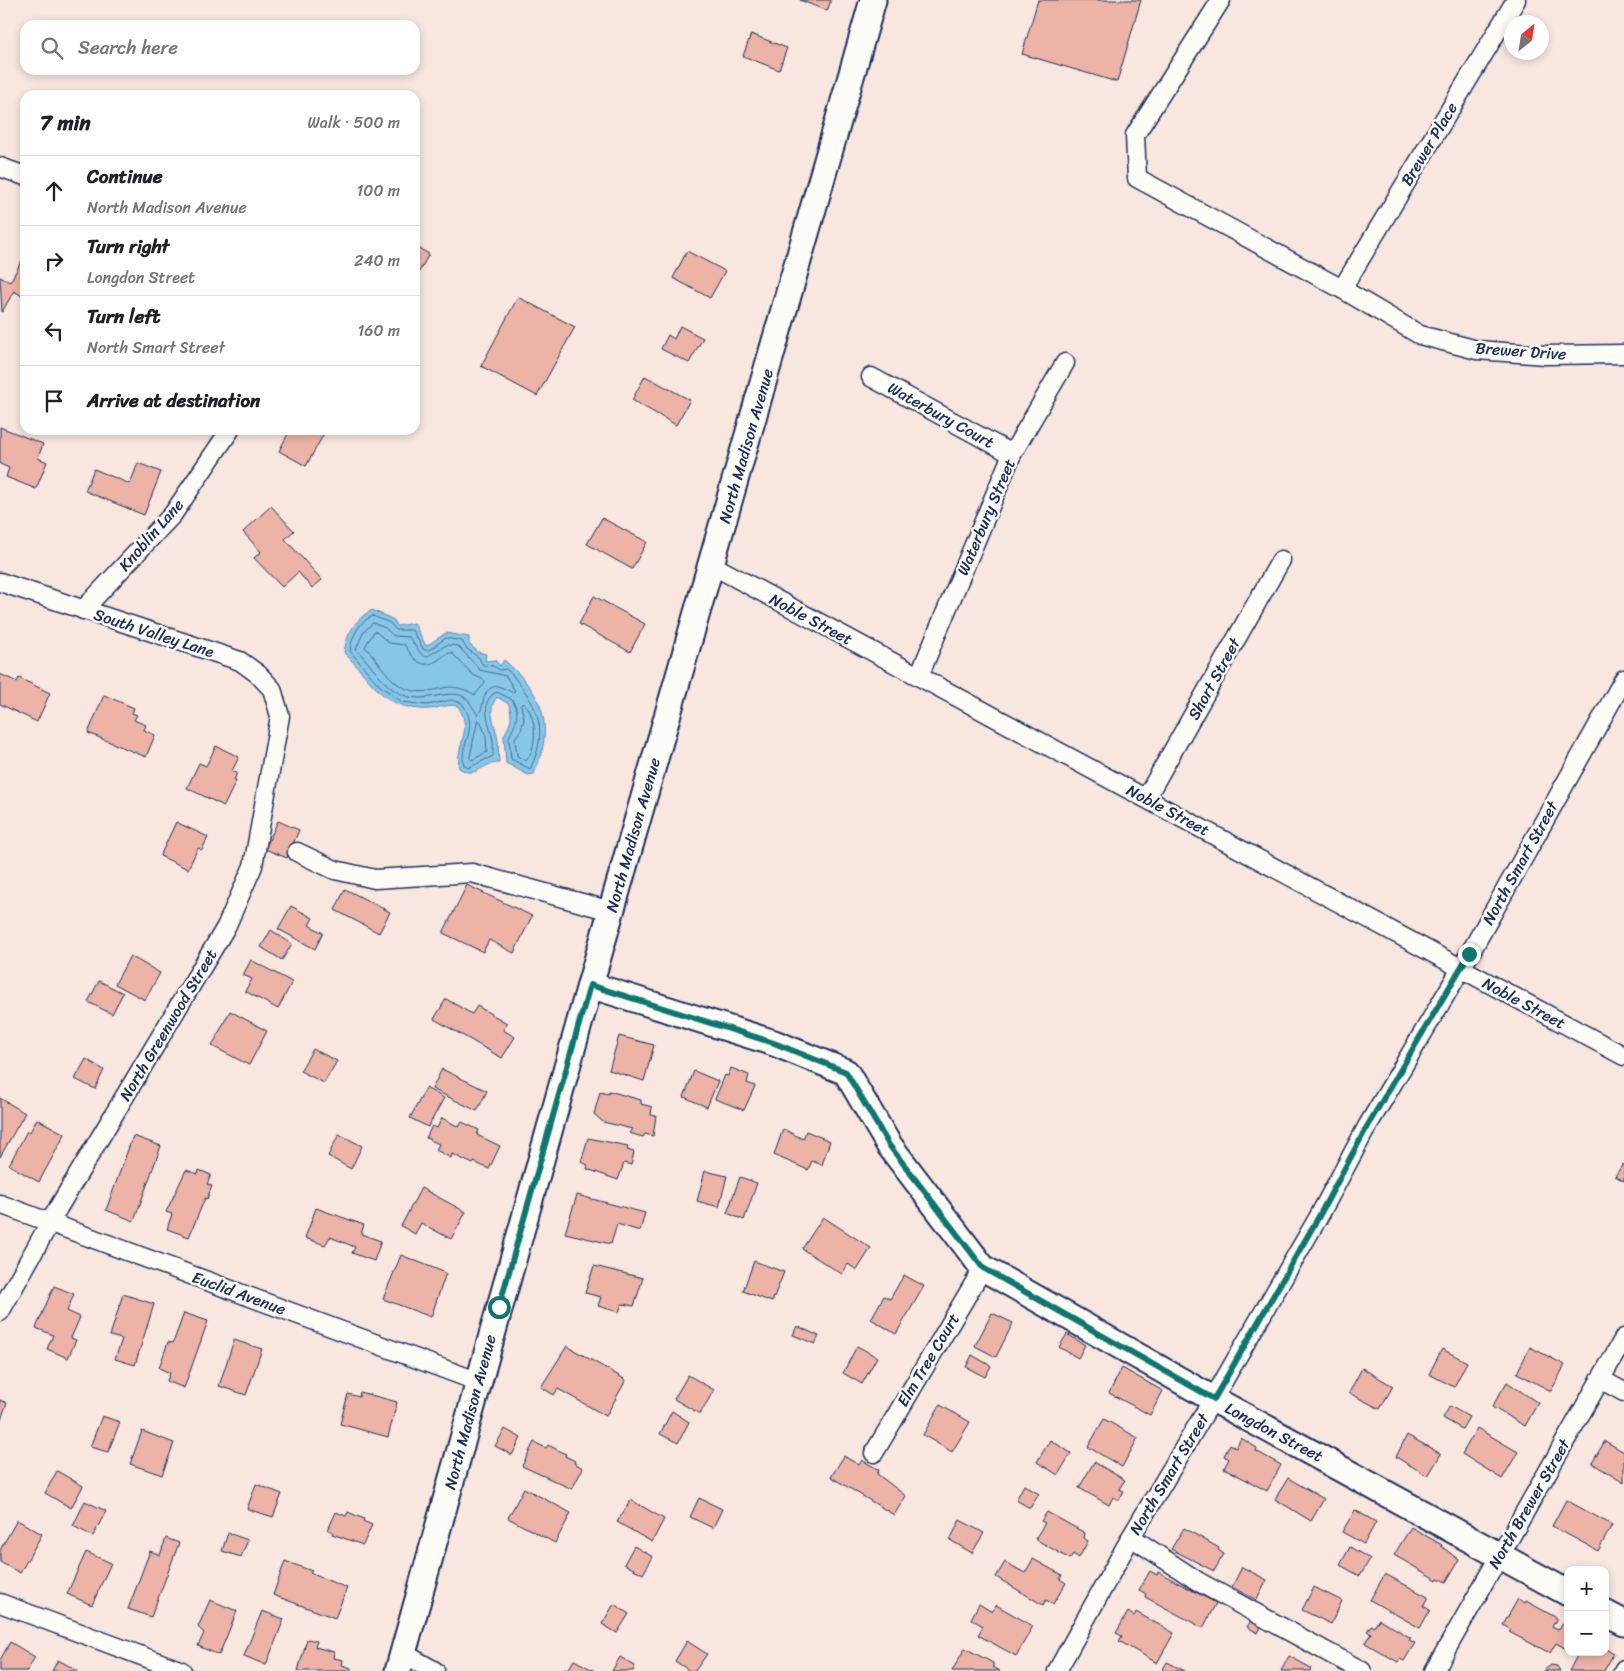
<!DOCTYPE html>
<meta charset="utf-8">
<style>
body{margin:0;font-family:Sriracha,sans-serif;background:#f2f2f2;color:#202124}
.controls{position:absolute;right:15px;bottom:15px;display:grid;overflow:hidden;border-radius:10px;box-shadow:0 2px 8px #0003}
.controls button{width:45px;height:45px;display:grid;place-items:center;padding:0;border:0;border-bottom:1px solid #e0e0e0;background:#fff;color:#202124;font:25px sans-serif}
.compass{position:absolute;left:1504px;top:15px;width:45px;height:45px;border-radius:50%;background:#fff;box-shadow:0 2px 8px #0003;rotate:30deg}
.stop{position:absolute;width:15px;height:15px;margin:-11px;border:4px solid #0f766e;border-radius:50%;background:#fff}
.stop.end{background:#0f766e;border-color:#fff;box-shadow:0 1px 5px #0008}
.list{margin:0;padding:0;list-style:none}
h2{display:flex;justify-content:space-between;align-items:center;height:65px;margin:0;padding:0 20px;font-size:21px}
h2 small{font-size:16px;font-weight:400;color:#757577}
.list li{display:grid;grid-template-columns:32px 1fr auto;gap:15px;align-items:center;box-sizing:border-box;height:70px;padding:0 20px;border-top:1px solid #e0e0e0}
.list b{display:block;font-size:19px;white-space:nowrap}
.list p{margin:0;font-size:16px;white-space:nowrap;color:#757577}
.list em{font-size:16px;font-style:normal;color:#757577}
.icon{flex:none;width:28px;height:28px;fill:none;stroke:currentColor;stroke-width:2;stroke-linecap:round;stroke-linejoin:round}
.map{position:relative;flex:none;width:1624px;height:1671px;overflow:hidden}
.search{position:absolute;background:#fff;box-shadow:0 2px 8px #0003;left:20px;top:20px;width:400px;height:55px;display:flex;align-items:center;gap:12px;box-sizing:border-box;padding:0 18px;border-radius:15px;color:#757577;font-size:19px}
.panel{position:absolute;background:#fff;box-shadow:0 2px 8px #0003;left:20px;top:90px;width:400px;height:345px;border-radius:15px}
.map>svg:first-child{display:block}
.water{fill:#86c6e7;stroke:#5b8ab0}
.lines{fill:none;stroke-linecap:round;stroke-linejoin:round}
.shore{stroke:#466b95;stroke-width:1}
.building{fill:#ecb3a6;stroke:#1b2f5e}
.street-casing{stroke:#1b2f5e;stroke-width:21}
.secondary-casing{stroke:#1b2f5e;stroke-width:29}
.street{stroke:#fdfcf7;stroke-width:18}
.secondary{stroke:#fdfcf7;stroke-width:25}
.route{stroke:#0f766e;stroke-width:6}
.labels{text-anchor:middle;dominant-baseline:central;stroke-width:5;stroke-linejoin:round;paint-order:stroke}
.street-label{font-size:16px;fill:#1b2f5e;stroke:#fdfcf7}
</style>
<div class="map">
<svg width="1624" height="1671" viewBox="0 0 1624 1671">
<rect width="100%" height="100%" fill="#f8e6df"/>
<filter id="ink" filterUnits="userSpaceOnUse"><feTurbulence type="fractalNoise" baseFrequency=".02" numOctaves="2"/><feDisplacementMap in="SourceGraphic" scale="10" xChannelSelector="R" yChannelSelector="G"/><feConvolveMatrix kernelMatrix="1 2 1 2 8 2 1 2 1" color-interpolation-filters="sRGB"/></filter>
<g filter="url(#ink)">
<path class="water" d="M372,610L394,620L397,626L414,623L426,646L446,633L469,637V644L478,652L486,654L485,661L495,660L500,666L504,660C544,694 555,726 534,774L528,775L506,763L504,736C511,721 513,721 509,704L497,697C487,710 494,721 497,735C499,743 498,754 499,763C482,762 477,780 459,768C455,745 474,731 458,706C447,703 433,711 420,709C380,706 371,678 344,653C346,635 355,619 372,610Z"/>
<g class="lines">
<g class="shore">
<path d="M373,616L390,623L396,630H412L424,650H429L446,638L462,641L466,648L479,658L483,665L493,666L500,670L506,669C512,673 516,680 521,686C542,715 546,736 530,769L511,759L509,737C515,725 522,711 511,699L497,692C479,699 489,723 492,736C494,742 493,750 493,756L468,768L464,765C458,744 481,730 462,703L452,700L427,705L402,702L379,685L350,651C351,637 360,620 373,616Z"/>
<path d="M373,623L385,628L394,636L409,637C429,665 420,658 447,645L458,646L480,670L506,676L515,691L512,692L498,686C480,688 486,705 478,715C473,710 471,701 464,697C450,688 424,704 403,695C383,687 371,664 356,649L363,633Z"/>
<path d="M375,631L389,643L405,645C412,658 422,671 438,660C443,657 445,653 452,653L473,675L484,680L485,683L475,695C444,676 435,699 407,689C388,682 379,660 365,647Z"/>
<path d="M524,703C537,716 538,747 526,761L517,756L515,738L521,730L524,719L521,705Z"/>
<path d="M478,720L481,722L486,737L487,752L472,760L470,758Z"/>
</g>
</g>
<g class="building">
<path d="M800,0H831L827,11Z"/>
<path d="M1038,0H1141L1117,82L1022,54Z"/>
<path d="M751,34L787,48L779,70L743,56Z"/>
<path d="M415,246L429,254L415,279Z"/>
<path d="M687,251L725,271L710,298L673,278Z"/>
<path d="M25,255V291L22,296L14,291L2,312L0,277L10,282Z"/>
<path d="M518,297L575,327L537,396L481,366Z"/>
<path d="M680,326L703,338L689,363L661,349L668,335L674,339Z"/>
<path d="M645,376L690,400L676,425L632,400Z"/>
<path d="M0,427L43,444L38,458L47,462L36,489L6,477L9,468L0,464Z"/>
<path d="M290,430H326L306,466L279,451Z"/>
<path d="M138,463L161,472L144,515L85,491L94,469L130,484Z"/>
<path d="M271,506L294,531L285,539L322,580L312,588L298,572L282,587L254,558L261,552L243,532Z"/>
<path d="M602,518L647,542L632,569L587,544Z"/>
<path d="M594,596L645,624L630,652L579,624Z"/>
<path d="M0,674L17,682L19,678L50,693L37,722L0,704Z"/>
<path d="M104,695L134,708L132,713L137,715L134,720L146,725L144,730L155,735L146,757L88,733Z"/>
<path d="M216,746L239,757L232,771L237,773L234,780L236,781L224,806L187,788L199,763L206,766Z"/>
<path d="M278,821L299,830L287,858L265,849Z"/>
<path d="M176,822L208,837L202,850L198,848L188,869L160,856Z"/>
<path d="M467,885L532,916L514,953L489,940L483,952L443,933Z"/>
<path d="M345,889L390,912L379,933L335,910Z"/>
<path d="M291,906L313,918L309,925L323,933L315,949L278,929Z"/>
<path d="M271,930L292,944L282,960L261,947Z"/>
<path d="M130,956L160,973L145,1000L115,984Z"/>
<path d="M251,960L292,982L278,1009L245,991L252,979L243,975Z"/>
<path d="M99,981L123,993L112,1014L88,1002Z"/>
<path d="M446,999L472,1014L477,1006L507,1023L503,1030L515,1037L502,1058L434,1019Z"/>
<path d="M230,1011L267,1031L249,1065L212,1046Z"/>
<path d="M619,1036L654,1045L644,1081L609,1070Z"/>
<path d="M313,1049L337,1061L324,1083L300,1071Z"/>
<path d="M86,1059L104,1070L95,1089L75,1079Z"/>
<path d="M731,1068L749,1075L747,1083L755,1086L744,1110L715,1099L725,1075L728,1076Z"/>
<path d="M442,1069L487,1091L477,1111L432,1089Z"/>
<path d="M694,1071L718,1081L707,1107L684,1097Z"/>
<path d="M426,1088L444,1098L428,1127L410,1118Z"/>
<path d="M609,1091L641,1100V1104L652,1107L651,1115L656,1116L653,1136L645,1134L643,1137L629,1133L632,1129L603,1122L594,1114L600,1092L608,1094Z"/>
<path d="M0,1098L25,1113L0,1157Z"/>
<path d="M442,1118L459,1127L462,1122L479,1130L477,1135L500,1146L489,1169L474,1162L473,1164L452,1154L451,1158L436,1150L439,1144L426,1138L432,1126L437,1128Z"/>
<path d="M37,1119L65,1134L39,1182L9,1165L27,1131L30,1132Z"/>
<path d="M783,1129L803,1139L806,1131L830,1141L822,1165L812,1161L808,1170L774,1155Z"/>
<path d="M339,1134L362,1146L351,1169L328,1156Z"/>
<path d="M133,1136L161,1146L134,1221L106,1210Z"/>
<path d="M588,1138L628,1146L627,1150L634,1152L631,1165L624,1163L618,1180L587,1169L588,1165L581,1162Z"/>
<path d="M1623,1164L1624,1165V1181L1615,1176Z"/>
<path d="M186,1170L198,1174L199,1170L211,1175L207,1184L212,1186L207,1199L205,1198L189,1237L167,1229L172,1214L166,1212Z"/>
<path d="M705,1171L727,1176L719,1207L697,1201Z"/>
<path d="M740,1177L757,1183L744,1220L727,1213Z"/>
<path d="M421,1188L466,1212L451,1239L421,1223L415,1234L401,1226Z"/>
<path d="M577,1195L645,1213L640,1231L617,1224L611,1244L565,1233Z"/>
<path d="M316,1208L364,1225L361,1234L381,1241L374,1261L352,1253L355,1247L330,1237L325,1245L305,1238Z"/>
<path d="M823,1217L871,1248L857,1270L848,1264L842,1274L802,1249Z"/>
<path d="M401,1255L446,1273L431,1317L383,1299Z"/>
<path d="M754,1261L784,1272L772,1302L743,1291Z"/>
<path d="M594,1266L643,1278L634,1306L622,1304L619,1312L598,1306L601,1297L585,1293Z"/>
<path d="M904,1275L924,1286L896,1334L871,1319L884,1296L890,1299Z"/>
<path d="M54,1286L74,1294L67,1311L80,1317L71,1338L76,1340L68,1358L47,1349L53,1335L36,1328Z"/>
<path d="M123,1294L154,1304L135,1365L115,1359L122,1339L110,1336Z"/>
<path d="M184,1313L208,1321L184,1388L167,1381L170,1373L159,1368L168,1342L173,1343Z"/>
<path d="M992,1313L1013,1323L996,1357L975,1346Z"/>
<path d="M797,1326L819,1336L815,1344L793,1335Z"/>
<path d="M1067,1334L1085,1345L1078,1358L1059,1347Z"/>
<path d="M234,1340L262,1349L246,1395L219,1386Z"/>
<path d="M567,1346L626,1380L606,1416L558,1389L554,1395L541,1387Z"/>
<path d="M857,1346L877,1357L862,1384L843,1373Z"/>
<path d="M1530,1347L1565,1365L1551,1391L1517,1373Z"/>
<path d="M1442,1349L1467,1362L1454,1387L1429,1374Z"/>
<path d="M972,1355L991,1366L985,1377L966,1367Z"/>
<path d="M1122,1368L1163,1391L1150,1415L1109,1393Z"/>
<path d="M1362,1368L1393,1386L1380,1409L1349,1393Z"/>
<path d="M688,1375L714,1390L700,1414L674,1399Z"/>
<path d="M1507,1382L1538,1403L1525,1426L1492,1407Z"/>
<path d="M360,1392L397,1402L388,1437L340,1424L348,1394L359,1397Z"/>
<path d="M0,1400L7,1403L0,1422Z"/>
<path d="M940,1405L970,1422L952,1452L923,1435Z"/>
<path d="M1450,1406L1469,1417L1462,1429L1443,1418Z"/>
<path d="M672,1411L689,1422L678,1443L660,1434Z"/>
<path d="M102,1416L120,1422L108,1452L90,1447Z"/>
<path d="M1104,1419L1138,1438L1122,1467L1088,1447Z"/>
<path d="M1477,1428L1518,1452L1502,1479L1462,1454Z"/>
<path d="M505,1429L521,1438L512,1455L495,1446Z"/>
<path d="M142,1431L174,1443L162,1475L130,1464Z"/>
<path d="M1407,1435L1441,1454L1428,1476L1396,1457Z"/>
<path d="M1241,1438L1257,1448L1256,1451L1281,1465L1267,1491L1224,1468L1229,1459L1224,1456L1230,1444L1236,1448Z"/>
<path d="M1050,1440L1071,1453L1058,1475L1037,1462Z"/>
<path d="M1605,1441L1624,1452V1483L1592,1463Z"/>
<path d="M534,1442L546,1448L548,1445L566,1454L565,1456L575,1461L574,1463L583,1468L572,1489L522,1466Z"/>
<path d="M844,1456L859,1465L862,1460L879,1470L877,1474L906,1496L894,1515L831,1477Z"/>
<path d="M1094,1462L1125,1480L1119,1489L1124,1491L1119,1500L1113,1497L1109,1505L1079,1488Z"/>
<path d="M57,1471L83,1486L71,1508L45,1493Z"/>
<path d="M1288,1478L1324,1499L1311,1521L1275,1499Z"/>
<path d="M256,1484L282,1494L273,1517L247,1509Z"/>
<path d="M1024,1485L1039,1494L1030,1508L1016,1500Z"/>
<path d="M524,1488L571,1513L555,1543L508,1518Z"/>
<path d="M699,1498L722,1509L713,1528L690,1517Z"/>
<path d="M631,1500L664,1519L652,1542L617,1522Z"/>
<path d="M1566,1500L1612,1525L1598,1551L1552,1526Z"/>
<path d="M85,1501L106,1511L93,1536L73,1526Z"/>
<path d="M1355,1510L1376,1522L1364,1544L1342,1532Z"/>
<path d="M336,1512L346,1516L348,1512L364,1519L363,1521L372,1525L363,1545L332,1534L333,1532L328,1530Z"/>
<path d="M1047,1512L1085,1533L1084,1538L1088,1541L1079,1558L1073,1554L1070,1559L1035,1539L1045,1523L1041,1521Z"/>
<path d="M17,1520L42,1534L20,1573L0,1562V1550Z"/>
<path d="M960,1520L984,1533L972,1553L950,1540Z"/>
<path d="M1411,1527L1442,1545L1441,1546L1459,1560L1446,1582L1438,1578L1437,1580L1394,1555Z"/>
<path d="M1184,1528L1219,1548L1218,1550L1224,1554L1214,1571L1171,1549Z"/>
<path d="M228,1533L248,1540L241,1557L222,1551Z"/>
<path d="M166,1538L179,1543L151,1617L128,1609L150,1551L160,1555Z"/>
<path d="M634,1546L653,1557L643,1574L624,1564Z"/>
<path d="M1350,1547L1370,1559L1360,1576L1340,1565Z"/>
<path d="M86,1552L111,1563L92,1605L67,1594Z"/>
<path d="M1033,1559L1062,1575L1060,1579L1066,1583L1053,1604L1046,1600L1043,1605L996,1577L1005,1562L1025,1573Z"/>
<path d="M285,1561L312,1571L310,1573L347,1588L335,1618L273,1595Z"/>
<path d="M1242,1567L1267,1580L1256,1600L1232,1587Z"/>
<path d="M1150,1571L1157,1575L1158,1572L1216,1603L1203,1628L1145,1597L1146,1594L1139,1590Z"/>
<path d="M1385,1574L1428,1597L1423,1606L1430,1610L1420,1628L1370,1600Z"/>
<path d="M1314,1587L1342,1601L1331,1624L1302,1610Z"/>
<path d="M1518,1599L1525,1603L1526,1601L1557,1618L1552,1627L1558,1630L1562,1623L1568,1626V1650L1556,1643L1550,1653L1509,1632L1511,1630L1503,1625Z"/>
<path d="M210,1600L237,1611L219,1655L198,1646L204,1633L198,1627Z"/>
<path d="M614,1604L629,1614L617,1633L602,1624Z"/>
<path d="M979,1604L992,1612L996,1605L1033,1626L1016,1656L978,1635L983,1626L971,1619Z"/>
<path d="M262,1611L284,1619L266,1665L244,1656Z"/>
<path d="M1128,1612L1134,1616L1136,1612L1174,1633L1157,1663L1119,1641L1122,1636L1116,1633Z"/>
<path d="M1252,1619L1262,1625L1258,1633L1247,1627Z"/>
<path d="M1379,1619L1411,1638L1409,1640L1415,1643L1404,1661L1400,1659L1398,1662L1365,1643L1371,1633L1367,1631L1371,1625L1374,1627Z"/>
<path d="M307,1639L317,1641L315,1647L334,1652L333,1658L343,1660L342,1665L351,1668L350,1671H298Z"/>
<path d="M687,1641L707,1654L695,1671H690L675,1661Z"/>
<path d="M10,1642L35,1657L27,1671H0V1660Z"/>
<path d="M965,1648L993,1663V1667L1000,1671H952Z"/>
<path d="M1605,1648L1614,1653L1604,1671H1569L1579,1652H1605Z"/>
<path d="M1289,1656L1311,1668L1310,1671H1281Z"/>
<path d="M620,1657L635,1666L633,1671H612Z"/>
<path d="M58,1660L78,1671H52Z"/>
<path d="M574,1660L593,1670V1671H562L564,1668L568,1670Z"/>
<path d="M1167,1662L1185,1671H1162Z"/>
<path d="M1551,1665L1557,1666L1560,1671H1543Z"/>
</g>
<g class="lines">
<g class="street-casing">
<g id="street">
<path d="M1221,0L1135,135L1137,178L1342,289L1420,335L1477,350L1545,355L1624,354"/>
<path d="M0,167L25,176"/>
<path d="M1342,289L1516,0"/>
<path d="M871,377L1012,454"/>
<path d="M712,565L1624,1056"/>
<path d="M0,582L240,661L258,674L272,689L280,716L253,866L226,927L58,1208L0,1312"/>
<path d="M83,610L173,514L230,430"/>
<path d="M919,676L1012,454L1065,363"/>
<path d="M1146,798L1281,560"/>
<path d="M297,852L335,870L375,879L472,873L611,911"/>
<path d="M0,1204L479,1382"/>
<path d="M1600,1379L1624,1392"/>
<path d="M874,1453L983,1268"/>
<path d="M1131,1537L1199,1582L1362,1671"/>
<path d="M0,1603L182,1671"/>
<path d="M403,1653L435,1671"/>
<path d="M1057,1671L1131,1537L1213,1399L1318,1218L1368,1125L1461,969L1624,679"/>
<path d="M1434,1671L1624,1338"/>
<path d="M1623,1671L1624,1669"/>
</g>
</g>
<g class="secondary-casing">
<g id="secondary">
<path d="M590,985L774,1043L846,1072L889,1145L983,1268L1213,1399L1568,1593"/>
<path d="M1605,1613L1624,1623"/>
<path d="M398,1671L590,985L873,0"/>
</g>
</g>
<use href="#street" class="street"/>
<use href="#secondary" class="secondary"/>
</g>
</g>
<g class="lines" filter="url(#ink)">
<path class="route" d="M499,1307L590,985L774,1043L846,1072L889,1145L983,1268L1214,1399L1318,1218L1368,1125L1469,954"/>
</g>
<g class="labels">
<g class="street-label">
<text transform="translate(1429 144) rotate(-59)">Brewer Place</text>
<text transform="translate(1521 351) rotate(4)">Brewer Drive</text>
<text transform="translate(941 415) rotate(29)">Waterbury Court</text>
<text transform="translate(746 446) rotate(-74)">North Madison Avenue</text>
<text transform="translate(986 517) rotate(-67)">Waterbury Street</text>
<text transform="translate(151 535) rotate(-49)">Knoblin Lane</text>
<text transform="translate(811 619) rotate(28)">Noble Street</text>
<text transform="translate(154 633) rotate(18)">South Valley Lane</text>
<text transform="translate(1214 679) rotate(-61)">Short Street</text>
<text transform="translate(1168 810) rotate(28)">Noble Street</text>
<text transform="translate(633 835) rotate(-74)">North Madison Avenue</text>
<text transform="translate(1520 863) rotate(-61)">North Smart Street</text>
<text transform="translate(1524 1003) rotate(28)">Noble Street</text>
<text transform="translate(168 1025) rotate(-59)">North Greenwood Street</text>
<text transform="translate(239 1293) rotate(20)">Euclid Avenue</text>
<text transform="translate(928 1360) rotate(-59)">Elm Tree Court</text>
<text transform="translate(470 1412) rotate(-75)">North Madison Avenue</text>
<text transform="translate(1274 1432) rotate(28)">Longdon Street</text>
<text transform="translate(1169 1474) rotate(-59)">North Smart Street</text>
<text transform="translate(1529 1504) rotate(-60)">North Brewer Street</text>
</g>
</g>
</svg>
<div class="controls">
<button>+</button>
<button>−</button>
</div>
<svg class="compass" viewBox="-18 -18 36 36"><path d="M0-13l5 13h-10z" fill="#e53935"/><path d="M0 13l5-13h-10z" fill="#757577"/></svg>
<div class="stop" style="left:499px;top:1307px"></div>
<div class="stop end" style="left:1469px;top:954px"></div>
<div class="search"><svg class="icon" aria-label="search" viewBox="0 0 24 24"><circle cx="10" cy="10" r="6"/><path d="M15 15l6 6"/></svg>Search here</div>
<section class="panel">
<h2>7 min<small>Walk · 500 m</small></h2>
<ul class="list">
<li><svg class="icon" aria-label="ahead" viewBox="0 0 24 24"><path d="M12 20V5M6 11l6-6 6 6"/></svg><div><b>Continue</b><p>North Madison Avenue</p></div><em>100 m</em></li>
<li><svg class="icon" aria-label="right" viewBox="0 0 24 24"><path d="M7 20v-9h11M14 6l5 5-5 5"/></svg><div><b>Turn right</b><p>Longdon Street</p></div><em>240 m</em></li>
<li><svg class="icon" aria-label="left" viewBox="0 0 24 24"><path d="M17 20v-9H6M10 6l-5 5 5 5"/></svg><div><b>Turn left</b><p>North Smart Street</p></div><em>160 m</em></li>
<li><svg class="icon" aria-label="arrive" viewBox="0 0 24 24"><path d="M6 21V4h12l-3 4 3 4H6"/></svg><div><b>Arrive at destination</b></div></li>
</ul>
</section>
</div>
